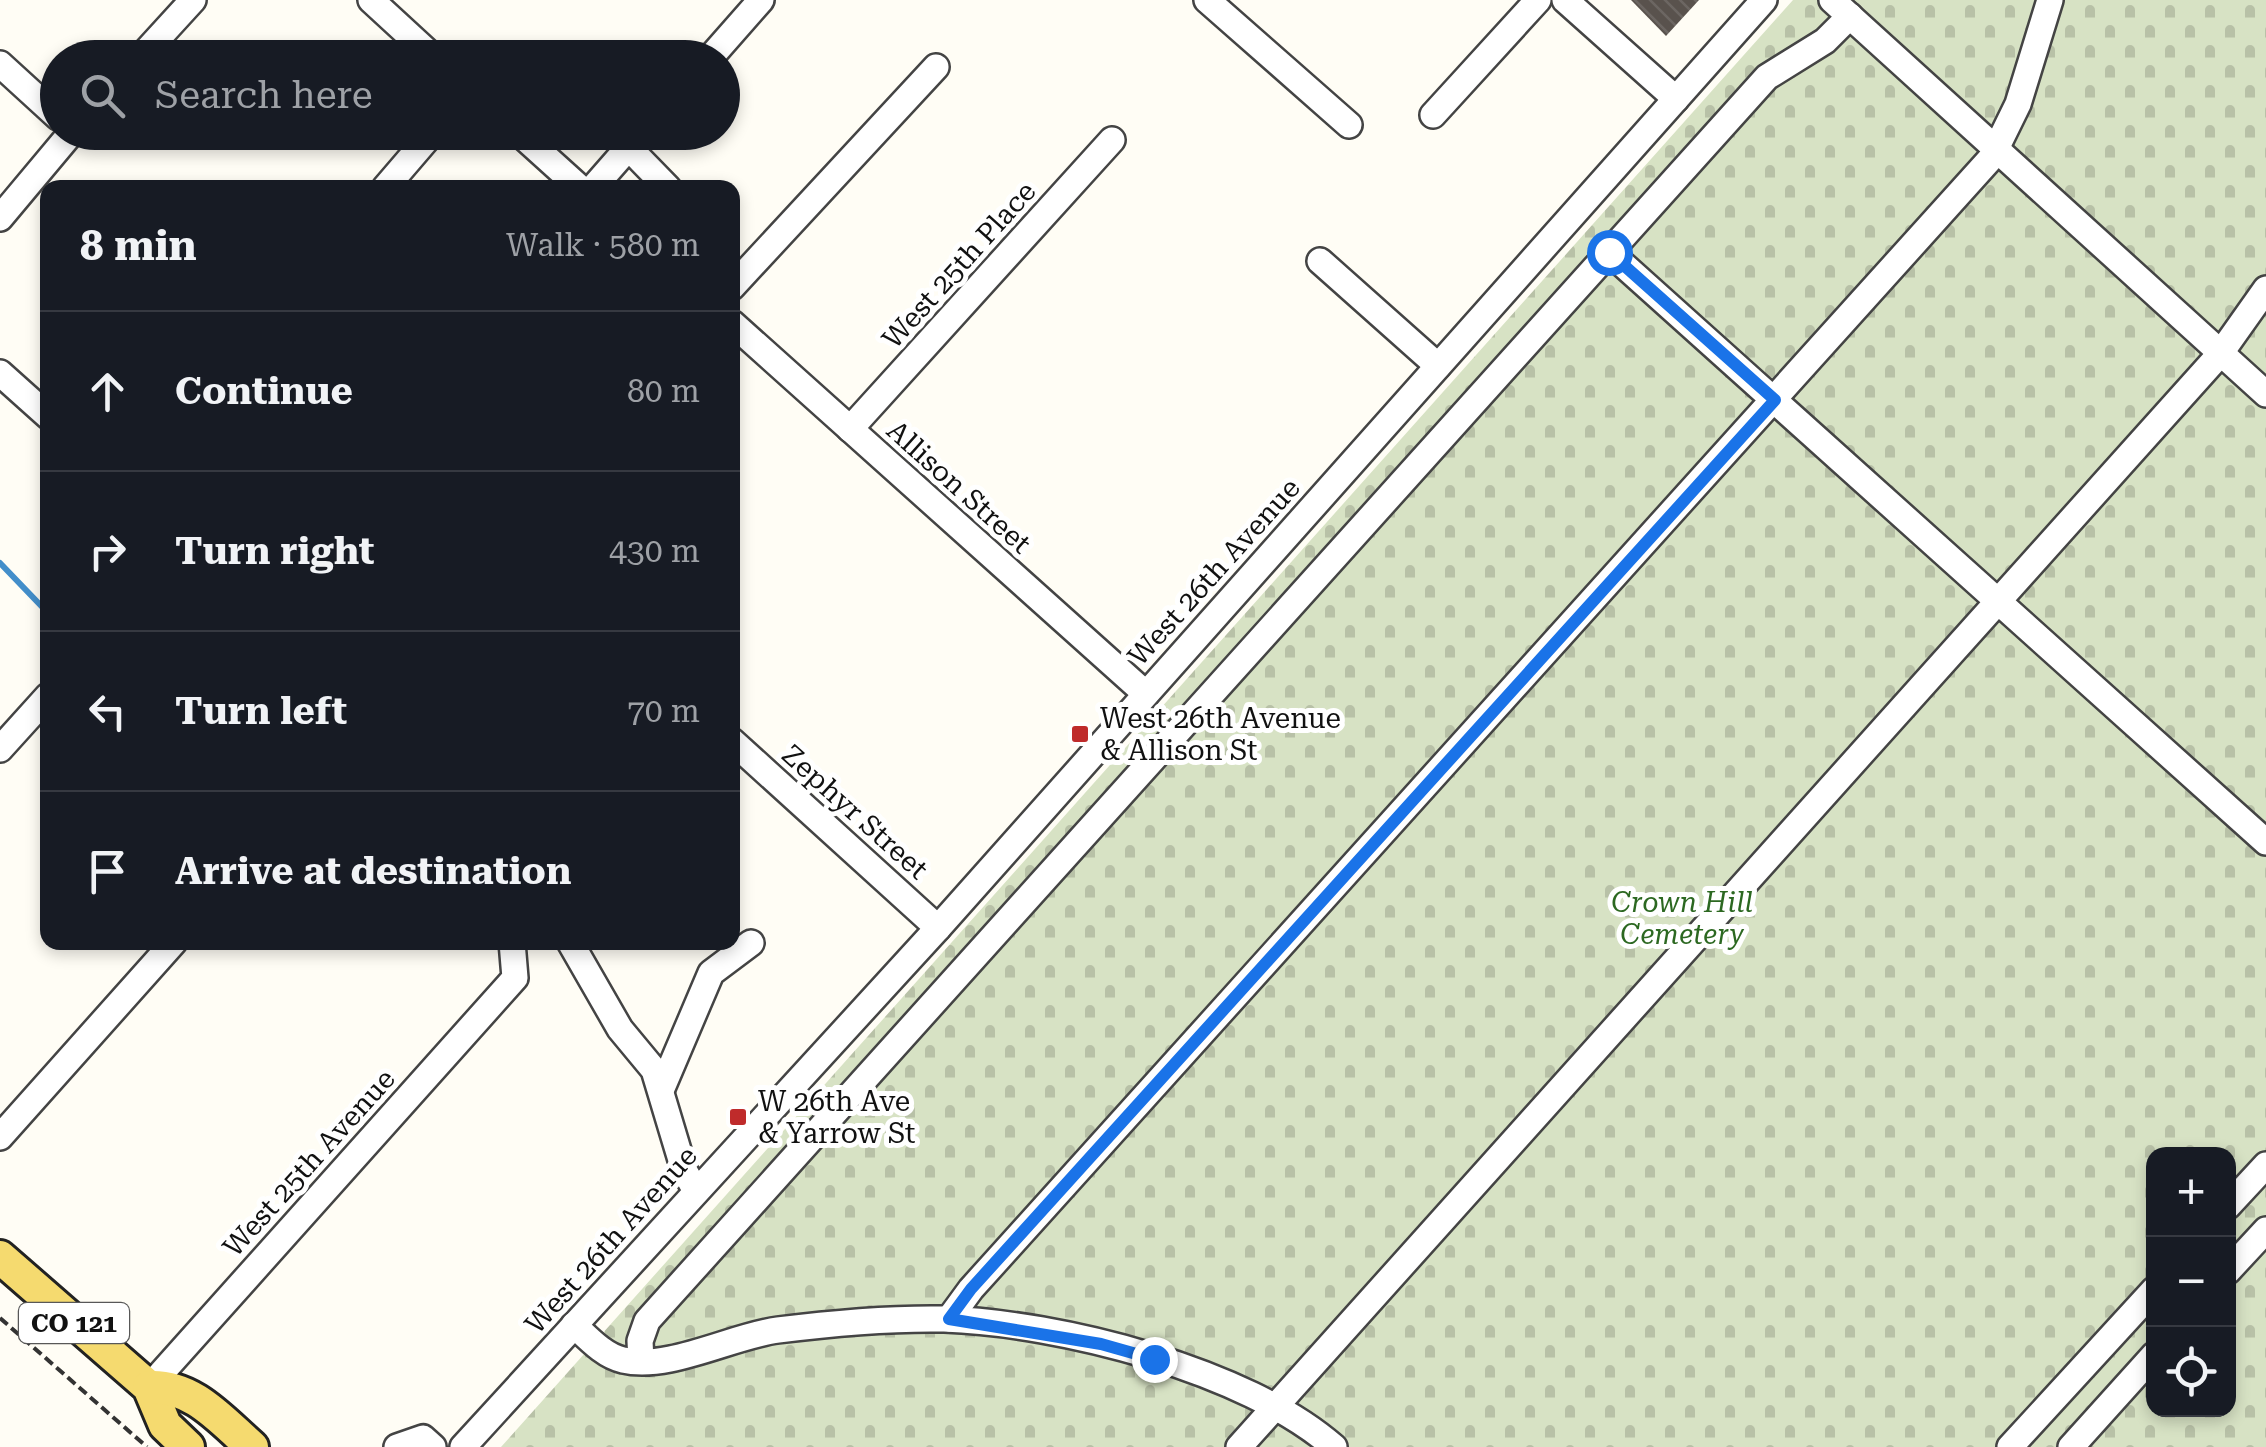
<!DOCTYPE html>
<meta charset="utf-8">
<style>
body{margin:0;font-family:"Roboto Serif",serif;background:#242831;color:#f1f3f6}
.controls{position:absolute;right:30px;bottom:30px;display:grid;overflow:hidden;border-radius:20px;box-shadow:0 5px 15px #0003}
.controls button{width:90px;height:90px;display:grid;place-items:center;padding:0;border:0;border-bottom:2px solid #363941;background:#171b24;color:#f1f3f6;font:50px sans-serif}
.stop{position:absolute;width:30px;height:30px;margin:-22px;border:8px solid #1a73e8;border-radius:50%;background:#fff}
.stop.end{background:#1a73e8;border-color:#fff;box-shadow:0 2px 10px #0008}
.list{margin:0;padding:0;list-style:none}
h2{display:flex;justify-content:space-between;align-items:center;height:130px;margin:0;padding:0 40px;font-size:42px}
h2 small{font-size:32px;font-weight:400;color:#9ea1a6}
.list li{display:grid;grid-template-columns:65px 1fr auto;gap:30px;align-items:center;box-sizing:border-box;height:160px;padding:0 40px;border-top:2px solid #363941}
.list b{display:block;font-size:38px;white-space:nowrap}
.list em{font-size:32px;font-style:normal;color:#9ea1a6}
.icon{flex:none;width:55px;height:55px;fill:none;stroke:currentColor;stroke-width:2;stroke-linecap:round;stroke-linejoin:round}
.map{position:relative;flex:none;width:2266px;height:1447px;overflow:hidden}
.search{position:absolute;background:#171b24;box-shadow:0 5px 15px #0003;left:40px;top:40px;width:700px;height:110px;display:flex;align-items:center;gap:25px;box-sizing:border-box;padding:0 35px;border-radius:55px;color:#9ea1a6;font-size:38px}
.panel{position:absolute;background:#171b24;box-shadow:0 5px 15px #0003;left:40px;top:180px;width:700px;height:770px;border-radius:20px}
.map>svg:first-child{display:block}
.cemetery{fill:url(#cemetery-stones);fill-rule:evenodd}
.lines{fill:none;stroke-linecap:round;stroke-linejoin:round}
.stream{stroke:#438eca;stroke-width:6}
.building{fill:url(#building-back-hatch)}
.minor-casing{stroke:#444;stroke-width:30}
.major-casing{stroke:#222;stroke-width:38}
.path{stroke:#333;stroke-width:4;stroke-dasharray:10 5;stroke-linecap:butt}
.minor{stroke:#fff;stroke-width:25}
.major{stroke:#f5da6f;stroke-width:32}
.route{stroke:#1a73e8;stroke-width:12}
.poi-dot{fill:#bf2b2b;stroke:#fff;stroke-width:4}
.labels{text-anchor:middle;dominant-baseline:central;stroke-width:10;stroke-linejoin:round;paint-order:stroke}
.shield{fill:#fff;stroke:#585858;stroke-width:2.5}
.shield-label{font-size:25px;font-weight:bold;fill:#111}
.street-label{font-size:28px;fill:#111;stroke:#fff}
.poi-label{font-size:28px;fill:#111;stroke:#fff;text-anchor:start}
.park-label{font-size:28px;font-style:italic;fill:#2c6821;stroke:#fff}
</style>
<div class="map">
<svg width="2266" height="1447" viewBox="0 0 2266 1447">
<defs>
<pattern id="cemetery-stones" width="16" height="16" patternUnits="userSpaceOnUse" patternTransform="scale(2.5)"><rect width="16" height="16" fill="#d7e2c4"/><path d="M2 7V4a2 2 0 0 1 4 0v3zM10 15v-3a2 2 0 0 1 4 0v3z" fill="#b8c1a7"/></pattern>
<pattern id="building-back-hatch" width="6" height="6" patternUnits="userSpaceOnUse" patternTransform="scale(2.5)"><rect width="6" height="6" fill="#59524d"/><path d="M-1 5l2 2M0 0l6 6M5-1l2 2" fill="none" stroke="#6c6662"/></pattern>
</defs>
<rect width="100%" height="100%" fill="#fffdf5"/>
<path class="cemetery" d="M1793,0H2266V1447H501ZM2154,1154H2228V1410H2154Z"/>
<g class="lines">
<path class="stream" d="M0,563L48,613"/>
</g>
<path class="building" d="M1631,0H1699L1666,36Z"/>
<g class="lines">
<g class="minor-casing">
<g id="minor">
<path d="M371,0L434,58"/>
<path d="M1207,0L1349,125"/>
<path d="M1565,0L1676,99"/>
<path d="M1832,0L2266,394"/>
<path d="M140,58L193,0"/>
<path d="M710,58L761,0"/>
<path d="M0,64L58,117"/>
<path d="M1433,115L1538,0"/>
<path d="M518,132L580,188"/>
<path d="M629,148L668,188"/>
<path d="M385,188L433,132"/>
<path d="M593,188L642,132"/>
<path d="M0,218L72,132"/>
<path d="M1609,252L2266,842"/>
<path d="M1320,261L1438,366"/>
<path d="M732,287L936,67"/>
<path d="M732,323L1146,694"/>
<path d="M0,373L48,416"/>
<path d="M850,429L1112,140"/>
<path d="M732,741L938,928"/>
<path d="M0,749L48,696"/>
<path d="M570,942L620,1029L654,1070L684,1170L696,1191"/>
<path d="M662,1088L711,973L751,943"/>
<path d="M0,1137L174,942"/>
<path d="M2228,1206L2266,1165"/>
<path d="M2228,1271L2266,1230"/>
<path d="M949,1319L971,1289L1992,157L2018,104L2050,0"/>
<path d="M574,1325C588,1338 604,1356 623,1360C668,1371 732,1336 778,1330C833,1323 888,1318 944,1319C1060,1323 1246,1370 1334,1447"/>
<path d="M641,1361L640,1341L647,1321L1767,77L1825,41L1850,16"/>
<path d="M149,1387L515,978L512,942"/>
<path d="M397,1447L423,1438L433,1447"/>
<path d="M463,1447L938,928L1764,0"/>
<path d="M1239,1447L2220,354L2266,289"/>
<path d="M2010,1447L2154,1290"/>
<path d="M2071,1447L2154,1355"/>
</g>
</g>
<g class="major-casing">
<g id="major">
<path d="M0,1257L149,1387L165,1425L188,1447"/>
<path d="M149,1387C193,1385 221,1420 252,1447"/>
</g>
</g>
<path class="path" d="M0,1318L147,1447"/>
<use href="#minor" class="minor"/>
<use href="#major" class="major"/>
</g>
<g class="lines">
<path class="route" d="M1154,1359L1101,1344L949,1319L971,1289L1775,400L1609,252"/>
</g>
<g class="poi-dot">
<rect x="1070" y="724" width="20" height="20" rx="5"/>
<rect x="728" y="1107" width="20" height="20" rx="5"/>
</g>
<g class="labels">
<rect class="shield" x="19" y="1303" width="110" height="40" rx="8"/>
<g class="shield-label">
<text x="74" y="1323">CO 121</text>
</g>
<g class="street-label">
<text transform="translate(959 265) rotate(-48)">West 25th Place</text>
<text transform="translate(959 487) rotate(42)">Allison Street</text>
<text transform="translate(1214 572) rotate(-48)">West 26th Avenue</text>
<text transform="translate(855 812) rotate(42)">Zephyr Street</text>
<text transform="translate(309 1163) rotate(-48)">West 25th Avenue</text>
<text transform="translate(611 1240) rotate(-48)">West 26th Avenue</text>
</g>
<g class="poi-label">
<text x="1100" y="718">West 26th Avenue<tspan x="1100" dy="32">&amp; Allison St</tspan></text>
<text x="758" y="1101">W 26th Ave<tspan x="758" dy="32">&amp; Yarrow St</tspan></text>
</g>
<g class="park-label">
<text x="1682" y="902">Crown Hill<tspan x="1682" dy="32">Cemetery</tspan></text>
</g>
</g>
</svg>
<div class="controls">
<button>+</button>
<button>−</button>
<button><svg class="icon" aria-label="locate" viewBox="0 0 24 24"><circle cx="12" cy="12" r="6"/><path d="M12 2v4M12 18v4M2 12h4M18 12h4"/></svg></button>
</div>
<div class="stop" style="left:1609px;top:252px"></div>
<div class="stop end" style="left:1154px;top:1359px"></div>
<div class="search"><svg class="icon" aria-label="search" viewBox="0 0 24 24"><circle cx="10" cy="10" r="6"/><path d="M15 15l6 6"/></svg>Search here</div>
<section class="panel">
<h2>8 min<small>Walk · 580 m</small></h2>
<ul class="list">
<li><svg class="icon" aria-label="ahead" viewBox="0 0 24 24"><path d="M12 20V5M6 11l6-6 6 6"/></svg><div><b>Continue</b></div><em>80 m</em></li>
<li><svg class="icon" aria-label="right" viewBox="0 0 24 24"><path d="M7 20v-9h11M14 6l5 5-5 5"/></svg><div><b>Turn right</b></div><em>430 m</em></li>
<li><svg class="icon" aria-label="left" viewBox="0 0 24 24"><path d="M17 20v-9H6M10 6l-5 5 5 5"/></svg><div><b>Turn left</b></div><em>70 m</em></li>
<li><svg class="icon" aria-label="arrive" viewBox="0 0 24 24"><path d="M6 21V4h12l-3 4 3 4H6"/></svg><div><b>Arrive at destination</b></div></li>
</ul>
</section>
</div>
